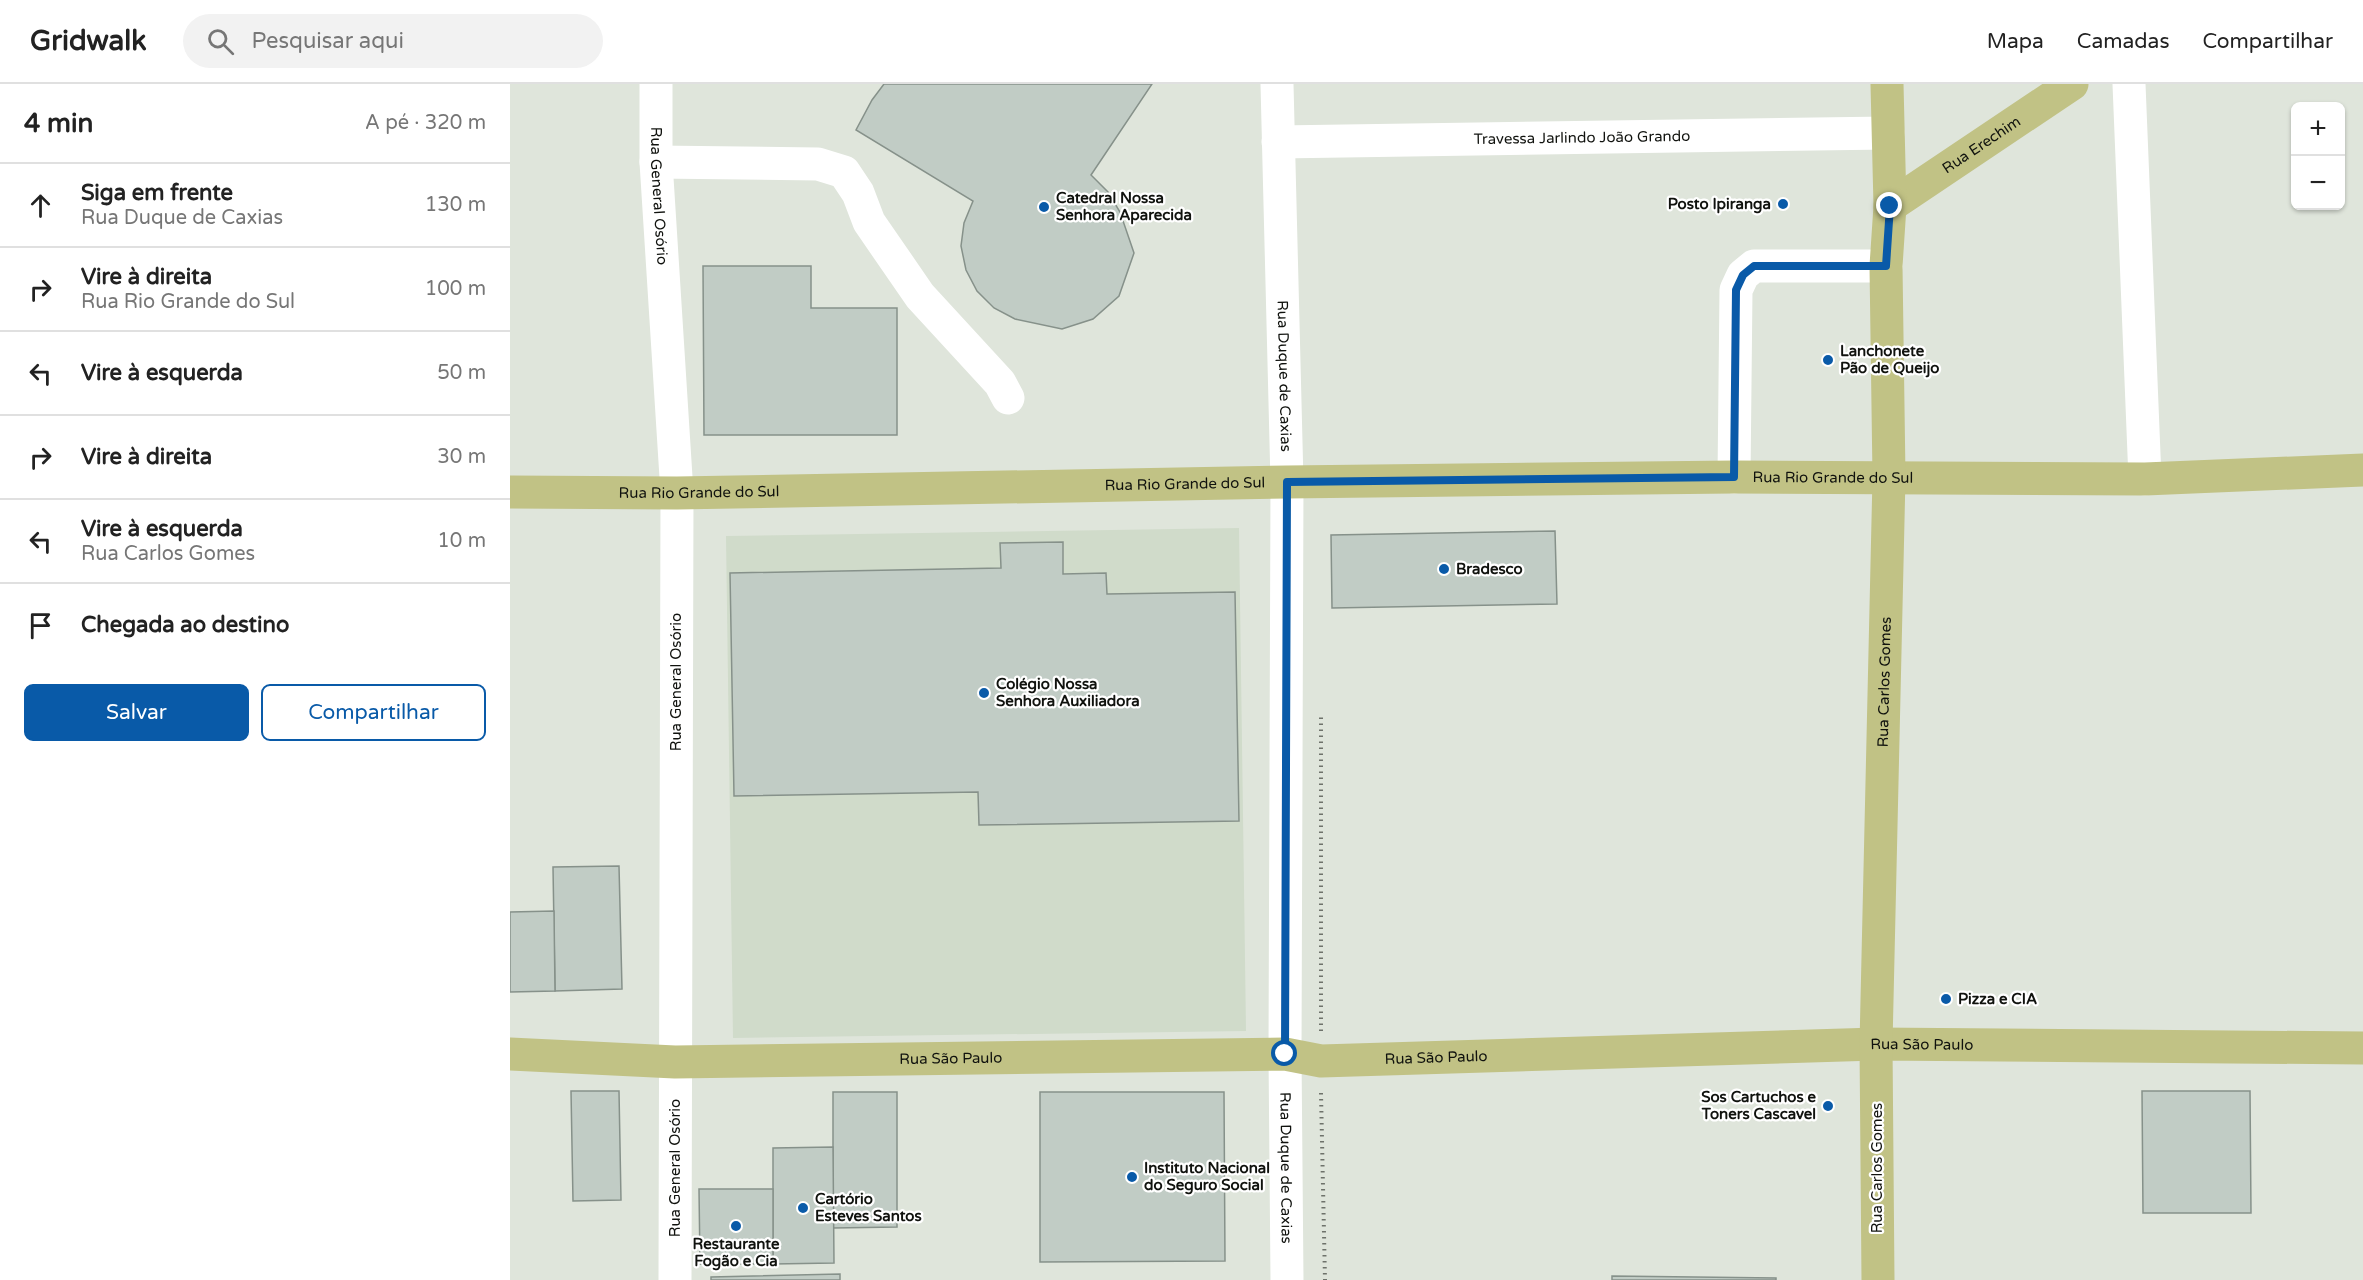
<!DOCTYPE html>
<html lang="pt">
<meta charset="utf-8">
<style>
body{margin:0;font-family:"Varela Round",sans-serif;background:#f2f2f2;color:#222}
.controls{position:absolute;right:18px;top:18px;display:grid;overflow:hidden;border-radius:9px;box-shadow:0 2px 4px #0004}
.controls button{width:54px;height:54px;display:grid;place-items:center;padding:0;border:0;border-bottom:2px solid #e0e0e0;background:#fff;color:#222;font:30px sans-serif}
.stop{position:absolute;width:18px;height:18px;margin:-14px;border:4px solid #095aa8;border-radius:50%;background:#fff}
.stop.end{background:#095aa8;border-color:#fff;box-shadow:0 2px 6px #0008}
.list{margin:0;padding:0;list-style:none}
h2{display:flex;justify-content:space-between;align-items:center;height:78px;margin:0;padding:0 24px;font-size:26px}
h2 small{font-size:20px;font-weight:400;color:#767676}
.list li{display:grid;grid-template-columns:39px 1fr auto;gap:18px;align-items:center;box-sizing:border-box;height:84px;padding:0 24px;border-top:2px solid #e0e0e0}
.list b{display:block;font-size:22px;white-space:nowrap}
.list p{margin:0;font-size:20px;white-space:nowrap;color:#767676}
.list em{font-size:20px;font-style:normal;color:#767676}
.actions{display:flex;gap:12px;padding:18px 24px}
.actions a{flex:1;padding:14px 0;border:2px solid #095aa8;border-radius:9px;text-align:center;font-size:21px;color:#095aa8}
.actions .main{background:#095aa8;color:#fff}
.icon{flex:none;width:33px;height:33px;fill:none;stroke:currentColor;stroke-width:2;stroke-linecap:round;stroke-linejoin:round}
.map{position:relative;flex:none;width:1853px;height:1196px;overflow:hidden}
header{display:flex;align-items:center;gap:36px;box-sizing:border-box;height:84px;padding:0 30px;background:#fff;border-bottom:2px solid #e0e0e0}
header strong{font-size:28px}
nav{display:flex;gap:33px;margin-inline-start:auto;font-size:21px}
.search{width:420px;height:54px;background:#f2f2f2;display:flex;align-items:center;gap:15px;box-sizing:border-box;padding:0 21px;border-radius:33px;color:#767676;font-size:22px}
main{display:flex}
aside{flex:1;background:#fff}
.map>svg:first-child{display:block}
.built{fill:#d0dbca}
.building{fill:#c1ccc5;stroke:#86918a;stroke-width:1.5}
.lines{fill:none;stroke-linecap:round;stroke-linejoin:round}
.path{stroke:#6e726b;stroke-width:4;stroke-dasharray:1.5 4.5;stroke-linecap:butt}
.minor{stroke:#fff;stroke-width:33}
.major{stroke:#c1c285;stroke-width:33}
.route{stroke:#095aa8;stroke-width:8}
.poi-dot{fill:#095aa8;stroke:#fff;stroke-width:2}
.labels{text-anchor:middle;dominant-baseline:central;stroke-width:4.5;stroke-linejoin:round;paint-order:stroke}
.street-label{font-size:15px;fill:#10120e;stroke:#fff}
.poi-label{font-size:15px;font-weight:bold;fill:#10120e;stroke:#fff;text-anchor:start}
</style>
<header>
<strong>Gridwalk</strong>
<div class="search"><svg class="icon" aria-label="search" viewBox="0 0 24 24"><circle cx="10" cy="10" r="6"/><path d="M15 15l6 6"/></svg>Pesquisar aqui</div>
<nav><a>Mapa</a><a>Camadas</a><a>Compartilhar</a></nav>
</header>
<main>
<aside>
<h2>4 min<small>A pé · 320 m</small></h2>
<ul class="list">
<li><svg class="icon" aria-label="ahead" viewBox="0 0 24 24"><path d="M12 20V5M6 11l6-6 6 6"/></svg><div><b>Siga em frente</b><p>Rua Duque de Caxias</p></div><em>130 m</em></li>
<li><svg class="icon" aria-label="right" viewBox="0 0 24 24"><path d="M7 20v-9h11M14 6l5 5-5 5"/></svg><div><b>Vire à direita</b><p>Rua Rio Grande do Sul</p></div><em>100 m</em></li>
<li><svg class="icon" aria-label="left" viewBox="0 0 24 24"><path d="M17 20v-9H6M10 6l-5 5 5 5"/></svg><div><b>Vire à esquerda</b></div><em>50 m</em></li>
<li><svg class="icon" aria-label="right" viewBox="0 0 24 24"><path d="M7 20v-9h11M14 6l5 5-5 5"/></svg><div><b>Vire à direita</b></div><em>30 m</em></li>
<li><svg class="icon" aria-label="left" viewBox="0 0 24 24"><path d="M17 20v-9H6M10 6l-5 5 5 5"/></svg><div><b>Vire à esquerda</b><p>Rua Carlos Gomes</p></div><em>10 m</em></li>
<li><svg class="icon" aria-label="arrive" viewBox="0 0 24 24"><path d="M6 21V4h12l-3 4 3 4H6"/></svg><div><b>Chegada ao destino</b></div></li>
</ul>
<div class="actions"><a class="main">Salvar</a><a>Compartilhar</a></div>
</aside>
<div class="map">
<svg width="1853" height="1196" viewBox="0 0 1853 1196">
<rect width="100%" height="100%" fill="#dfe5db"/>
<path class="built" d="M729,444L736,947L223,954L216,452Z"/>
<g class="building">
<path d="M374,0H642L581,91L598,108L610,128L624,169L609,212L583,235L552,245L505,235L484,224L467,207L456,186L451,162L454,139L463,117L346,46L362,16Z"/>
<path d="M193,182H301V224H387V351H194Z"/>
<path d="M1045,447L1047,520L822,524L821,451Z"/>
<path d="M553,458V490L596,489L597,510L725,508L729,737L469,741L468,708L224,712L220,489L491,484L490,459Z"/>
<path d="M109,782L112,905L45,907L43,783Z"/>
<path d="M44,827L45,907L0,908V828Z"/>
<path d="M61,1007H109L111,1116L63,1117Z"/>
<path d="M1632,1007H1740L1741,1129H1633Z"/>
<path d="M323,1008H387V1143L323,1144Z"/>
<path d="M530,1008H714L715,1177L530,1178Z"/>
<path d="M323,1063L324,1179L263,1180V1064Z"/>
<path d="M189,1105H263V1180H190Z"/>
<path d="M330,1190V1196H201V1193Z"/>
<path d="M1102,1192L1266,1194V1196H1102Z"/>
</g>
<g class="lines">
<g class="path">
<path d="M811,947V631"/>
<path d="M811,1009L815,1196"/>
</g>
<g class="minor">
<path id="s1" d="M146,0V78L167,409L165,1196"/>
<path id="s2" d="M767,0L777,398L775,970L777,1196"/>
<path d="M1619,0L1635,395"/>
<path id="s3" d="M768,58L1378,49"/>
<path d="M146,78L308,80L334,88L348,109L359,138L410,212L490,299L498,314"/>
<path d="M1224,393L1226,206L1233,191L1244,182H1376"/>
</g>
<g class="major">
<path id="s4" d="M1380,122L1562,0"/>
<path id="s5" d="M0,408L167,409L777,398L1224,393L1635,395L1853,386"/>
<path id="s6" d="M0,970L165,978L775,970L811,977L1366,960L1853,964"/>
<path id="s7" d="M1368,1196L1366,960L1379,393L1376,182L1380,122L1377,0"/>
</g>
</g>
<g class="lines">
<path class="route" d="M775,970L777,398L1224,393L1226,206L1233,191L1244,182H1376L1380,122"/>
</g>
<g class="poi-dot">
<circle cx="1273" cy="120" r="6"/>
<circle cx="534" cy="123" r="6"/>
<circle cx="1318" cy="276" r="6"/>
<circle cx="934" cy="485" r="6"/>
<circle cx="474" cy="609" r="6"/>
<circle cx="1436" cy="915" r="6"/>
<circle cx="1318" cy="1022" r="6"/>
<circle cx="622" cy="1093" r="6"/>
<circle cx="293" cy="1124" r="6"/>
<circle cx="226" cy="1142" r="6"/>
</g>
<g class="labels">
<g class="street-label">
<text stroke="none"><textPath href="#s3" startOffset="304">Travessa Jarlindo João Grando</textPath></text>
<text stroke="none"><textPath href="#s4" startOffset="110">Rua Erechim</textPath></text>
<text stroke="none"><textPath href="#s1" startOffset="112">Rua General Osório</textPath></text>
<text stroke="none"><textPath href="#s2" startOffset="292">Rua Duque de Caxias</textPath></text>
<text stroke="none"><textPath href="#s5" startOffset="1323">Rua Rio Grande do Sul</textPath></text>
<text stroke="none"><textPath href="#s5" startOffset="675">Rua Rio Grande do Sul</textPath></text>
<text stroke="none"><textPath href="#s5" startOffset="189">Rua Rio Grande do Sul</textPath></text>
<text transform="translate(166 598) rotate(-90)">Rua General Osório</text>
<text stroke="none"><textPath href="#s7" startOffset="598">Rua Carlos Gomes</textPath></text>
<text stroke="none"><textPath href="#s6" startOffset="1413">Rua São Paulo</textPath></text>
<text stroke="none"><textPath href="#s6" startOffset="927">Rua São Paulo</textPath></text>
<text stroke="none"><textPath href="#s6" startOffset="441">Rua São Paulo</textPath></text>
<text transform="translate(165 1084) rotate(-90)">Rua General Osório</text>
<text stroke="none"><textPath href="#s2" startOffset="1084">Rua Duque de Caxias</textPath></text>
<text transform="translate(1367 1084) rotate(-90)">Rua Carlos Gomes</text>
</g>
<g class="poi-label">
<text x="546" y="114">Catedral Nossa<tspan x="546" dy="17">Senhora Aparecida</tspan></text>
<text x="1261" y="120" text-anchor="end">Posto Ipiranga</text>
<text x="1330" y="267">Lanchonete<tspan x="1330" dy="17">Pão de Queijo</tspan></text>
<text x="946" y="485">Bradesco</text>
<text x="486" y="600">Colégio Nossa<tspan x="486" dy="17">Senhora Auxiliadora</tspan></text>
<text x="1448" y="915">Pizza e CIA</text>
<text x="1306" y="1013" text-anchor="end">Sos Cartuchos e<tspan x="1306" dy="17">Toners Cascavel</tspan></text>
<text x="634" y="1084">Instituto Nacional<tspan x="634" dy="17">do Seguro Social</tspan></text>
<text x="305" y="1115">Cartório<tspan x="305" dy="17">Esteves Santos</tspan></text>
<text x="226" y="1160" text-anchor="middle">Restaurante<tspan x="226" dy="17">Fogão e Cia</tspan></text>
</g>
</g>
</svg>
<div class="controls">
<button>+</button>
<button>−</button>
</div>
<div class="stop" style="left:775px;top:970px"></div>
<div class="stop end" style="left:1380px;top:122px"></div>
</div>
</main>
